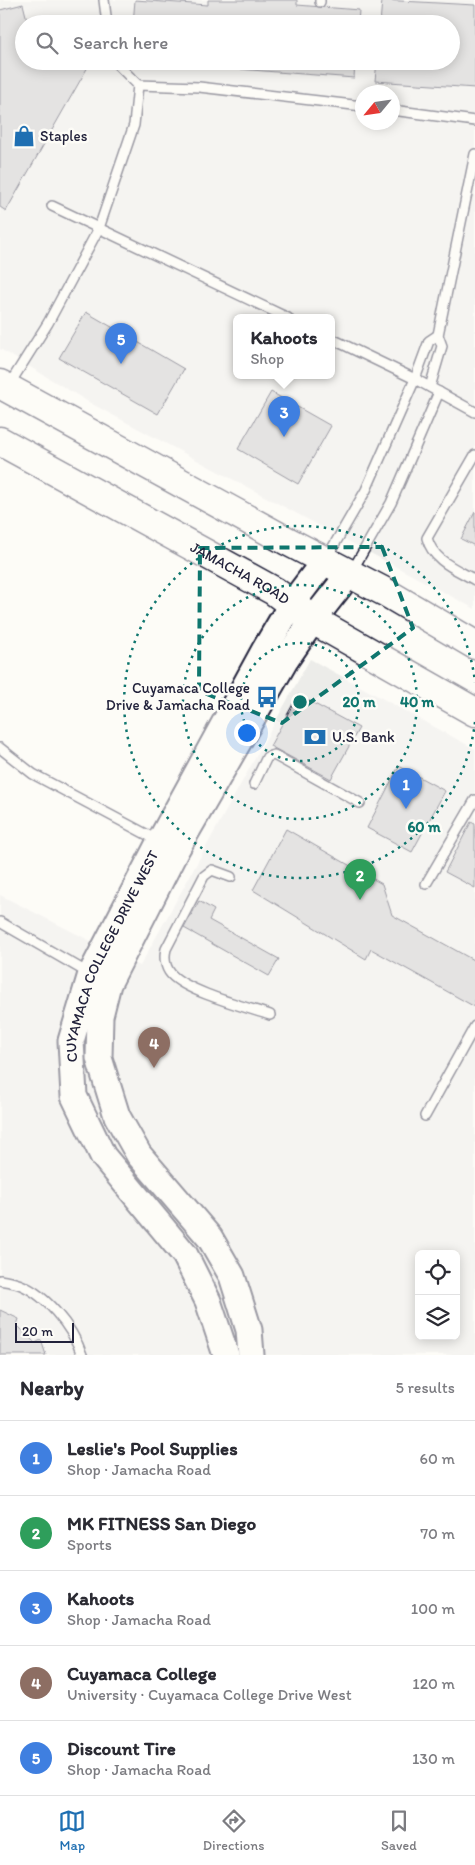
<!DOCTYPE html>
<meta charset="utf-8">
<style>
body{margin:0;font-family:Itim,sans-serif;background:#f7f7f7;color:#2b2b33}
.controls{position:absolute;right:15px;bottom:15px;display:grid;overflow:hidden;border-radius:8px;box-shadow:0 2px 12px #0003}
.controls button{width:45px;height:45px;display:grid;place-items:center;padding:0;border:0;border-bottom:1px solid #e1e1e2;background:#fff;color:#2b2b33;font:25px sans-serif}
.compass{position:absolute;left:355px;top:85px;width:45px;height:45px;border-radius:50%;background:#fff;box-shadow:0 2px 12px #0003;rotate:241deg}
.scale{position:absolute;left:15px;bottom:12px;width:59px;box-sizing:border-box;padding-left:5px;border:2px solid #22223b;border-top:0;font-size:14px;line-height:18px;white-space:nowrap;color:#22223b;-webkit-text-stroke:4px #fdfcf7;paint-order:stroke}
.you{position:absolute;left:246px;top:732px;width:18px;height:18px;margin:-12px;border:4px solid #fff;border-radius:50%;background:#1a73e8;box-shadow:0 0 0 8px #1a73e833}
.badge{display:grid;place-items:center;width:32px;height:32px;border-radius:50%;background:#1f6fb2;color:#fff;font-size:16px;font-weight:700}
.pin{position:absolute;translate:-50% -41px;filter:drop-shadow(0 1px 2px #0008)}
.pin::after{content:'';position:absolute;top:26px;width:18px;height:15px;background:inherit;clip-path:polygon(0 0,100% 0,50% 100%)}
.popup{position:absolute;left:233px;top:314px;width:102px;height:65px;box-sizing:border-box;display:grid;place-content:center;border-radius:8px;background:#fff;filter:drop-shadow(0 1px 4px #0005);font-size:16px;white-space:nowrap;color:#7c7c81}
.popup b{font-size:19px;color:#2b2b33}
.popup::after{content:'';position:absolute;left:50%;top:100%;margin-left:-10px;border:10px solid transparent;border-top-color:#fff}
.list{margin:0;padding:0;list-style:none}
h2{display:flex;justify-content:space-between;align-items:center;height:65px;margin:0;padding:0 20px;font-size:21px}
h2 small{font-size:16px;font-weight:400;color:#7c7c81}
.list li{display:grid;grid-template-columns:32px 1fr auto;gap:15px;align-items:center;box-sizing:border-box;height:75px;padding:0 20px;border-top:1px solid #e1e1e2}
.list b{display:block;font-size:19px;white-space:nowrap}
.list p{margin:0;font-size:16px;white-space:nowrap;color:#7c7c81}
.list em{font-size:16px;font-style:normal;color:#7c7c81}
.icon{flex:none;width:28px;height:28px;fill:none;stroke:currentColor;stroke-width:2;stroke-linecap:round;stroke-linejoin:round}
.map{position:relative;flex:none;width:475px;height:1355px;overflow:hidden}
.search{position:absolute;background:#fff;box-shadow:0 2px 12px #0003;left:15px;right:15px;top:15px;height:55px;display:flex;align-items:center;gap:12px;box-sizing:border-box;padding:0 18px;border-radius:28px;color:#7c7c81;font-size:19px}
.sheet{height:440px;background:#fff}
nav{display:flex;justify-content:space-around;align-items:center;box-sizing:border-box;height:70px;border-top:1px solid #e1e1e2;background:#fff;font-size:14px;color:#7c7c81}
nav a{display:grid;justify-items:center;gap:2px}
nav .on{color:#1f6fb2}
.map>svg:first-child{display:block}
.built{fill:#ecece9;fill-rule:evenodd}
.building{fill:#c6c6c8;stroke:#22223b}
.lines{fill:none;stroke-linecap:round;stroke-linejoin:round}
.lane-casing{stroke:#22223b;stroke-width:12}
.secondary-casing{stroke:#22223b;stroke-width:29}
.primary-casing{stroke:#22223b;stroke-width:31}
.lane{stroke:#fdfcf7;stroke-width:9}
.secondary{stroke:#fdfcf7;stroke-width:25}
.primary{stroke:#fdfcf7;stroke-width:28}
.marked{fill:none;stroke:#0f766e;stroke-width:4;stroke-dasharray:10 6;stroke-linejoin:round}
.ring{fill:none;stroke:#0f766e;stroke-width:2.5;stroke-dasharray:2.5 5}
.labels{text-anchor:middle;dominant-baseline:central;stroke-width:5;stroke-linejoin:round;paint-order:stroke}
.poi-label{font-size:15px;fill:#22223b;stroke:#fdfcf7;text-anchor:start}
.street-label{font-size:15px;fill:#22223b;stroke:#fdfcf7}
.centre{fill:#0f766e;stroke:#fdfcf7;stroke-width:2.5}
.ring-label{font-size:15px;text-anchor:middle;font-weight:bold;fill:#0f766e;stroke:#fdfcf7;stroke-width:5;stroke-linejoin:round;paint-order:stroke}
</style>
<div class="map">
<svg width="475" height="1355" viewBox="0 0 475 1355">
<rect width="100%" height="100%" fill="#fdfcf7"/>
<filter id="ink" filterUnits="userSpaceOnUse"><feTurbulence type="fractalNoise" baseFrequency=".02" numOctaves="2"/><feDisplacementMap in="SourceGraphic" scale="10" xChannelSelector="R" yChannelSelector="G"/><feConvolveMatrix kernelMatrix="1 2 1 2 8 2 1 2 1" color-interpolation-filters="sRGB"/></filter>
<g filter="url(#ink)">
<g class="built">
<path d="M0,0H475V609L92,404L0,349ZM24,24H451V61H24ZM362,92H392V122H362ZM236,318H332V376H236Z"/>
<path d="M310,659L475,749V1355H0V895L140,966ZM419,1254H456V1336H419Z"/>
</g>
<g class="building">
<path d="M135,0L208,5V0H297V5L359,10L358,24H133Z"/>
<path d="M382,0L475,5V88L375,81L377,61H451V24H380Z"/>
<path d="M23,4L28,24H24V61H83L89,65L6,211L0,207V10Z"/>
<path d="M135,61H355L354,78Z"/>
<path d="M86,312L184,369L158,414L59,358Z"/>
<path d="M271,392L331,426L298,484L238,449Z"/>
<path d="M475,512V546L461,539Z"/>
<path d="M298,695L359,728L331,779L270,746Z"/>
<path d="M399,766L445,791L412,852L367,828Z"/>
<path d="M471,822L475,824V888L445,872Z"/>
<path d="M286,829L382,884L392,915L475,961V1007L371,949L366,959L253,890Z"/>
<path d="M199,901L214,910L209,920L279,959L269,976L184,928Z"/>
<path d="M0,1310L19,1319L17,1325L35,1343L41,1340L46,1355H0Z"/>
</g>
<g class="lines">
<g class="lane-casing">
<g id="lane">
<path d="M104,0L107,24"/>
<path d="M320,2V0"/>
<path d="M114,61L138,85"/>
<path d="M392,110L475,121"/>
<path d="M52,206L288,318"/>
<path d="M332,339L415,379L475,412"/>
<path d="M9,385L48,323L99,228L134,125L138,85L199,87L362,106"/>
<path d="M430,387L442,346L438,335L475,154"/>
<path d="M475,455L427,538C433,561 456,569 475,580"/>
<path d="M326,559L366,490L415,379L429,341L438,335"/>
<path d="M352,571L391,503L439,392"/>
<path d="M0,748L33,774L159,841"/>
<path d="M254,784L267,757L274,755L360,803"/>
<path d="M231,877L212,870L204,876L166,949C164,957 165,967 171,974C187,992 246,1007 270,1015"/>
<path d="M426,884L475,800"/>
<path d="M0,922L90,974"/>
<path d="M425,1116L475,1026"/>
<path d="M0,1280C5,1281 11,1282 15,1283C44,1291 73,1328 82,1355"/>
</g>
</g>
<g class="secondary-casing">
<g id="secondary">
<path id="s1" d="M226,1355L208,1301L185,1255L103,1156L74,1096L71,1041L91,974L160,841L265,649L291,605L325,560"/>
<path d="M251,1355L249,1330L232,1276L210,1238L139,1155L117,1116L99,1058L100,1016L108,984L176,850L285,661L313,620L350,573"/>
</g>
</g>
<g class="primary-casing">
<g id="primary">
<path d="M0,384L287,541L385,592L475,645"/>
<path id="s2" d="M0,441L274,591L313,620L475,712"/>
</g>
</g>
<use href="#lane" class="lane"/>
<use href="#secondary" class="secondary"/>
<use href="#primary" class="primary"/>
</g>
</g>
<path d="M0 0H475V1355H0ZM382,547L413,628L282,723L199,691L200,548Z" fill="#fdfcf7" fill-opacity=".55" fill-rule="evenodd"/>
<path class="marked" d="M382,547L413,628L282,723L199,691L200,548Z"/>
<g class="ring">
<circle cx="300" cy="702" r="59"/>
<circle cx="300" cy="702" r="117"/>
<path d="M475 722A176 176 0 1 1 475 682"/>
</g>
<defs>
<g id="shop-bare" transform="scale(1.725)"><path d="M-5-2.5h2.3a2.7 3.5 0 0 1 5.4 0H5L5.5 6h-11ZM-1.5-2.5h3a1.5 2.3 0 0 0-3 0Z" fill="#1f6fb2" stroke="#fdfcf7" stroke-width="2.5" paint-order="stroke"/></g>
<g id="bus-bare" transform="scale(1.725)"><path d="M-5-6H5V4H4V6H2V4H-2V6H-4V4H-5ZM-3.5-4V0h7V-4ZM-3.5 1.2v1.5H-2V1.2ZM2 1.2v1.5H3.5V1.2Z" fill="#1f6fb2" stroke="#fdfcf7" stroke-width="2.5" paint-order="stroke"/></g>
<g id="bank-bare" transform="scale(1.725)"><path d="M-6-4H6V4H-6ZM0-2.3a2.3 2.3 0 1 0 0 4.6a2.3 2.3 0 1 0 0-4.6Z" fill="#1f6fb2" stroke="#fdfcf7" stroke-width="2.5" paint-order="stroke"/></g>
</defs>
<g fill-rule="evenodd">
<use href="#shop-bare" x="24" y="136"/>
<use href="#bus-bare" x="267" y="697"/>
<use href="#bank-bare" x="315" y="737"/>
</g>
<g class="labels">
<g class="poi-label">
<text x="40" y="136">Staples</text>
<text x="250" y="688" text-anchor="end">Cuyamaca College<tspan x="250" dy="17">Drive &amp; Jamacha Road</tspan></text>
<text x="332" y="737">U.S. Bank</text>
</g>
<g class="street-label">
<text stroke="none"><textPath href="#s2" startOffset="274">JAMACHA ROAD</textPath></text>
<text stroke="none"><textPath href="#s1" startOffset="452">CUYAMACA COLLEGE DRIVE WEST</textPath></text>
</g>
</g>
<circle cx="300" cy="702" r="8" class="centre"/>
<g class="ring-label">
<text x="359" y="707">20 m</text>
<text x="417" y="707">40 m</text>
<text x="424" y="832">60 m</text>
</g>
</svg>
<div class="controls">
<button><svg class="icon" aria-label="locate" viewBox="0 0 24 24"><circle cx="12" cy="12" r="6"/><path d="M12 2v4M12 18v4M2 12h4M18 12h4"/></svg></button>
<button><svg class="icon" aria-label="layers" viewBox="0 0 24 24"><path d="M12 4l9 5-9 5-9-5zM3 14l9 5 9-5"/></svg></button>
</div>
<svg class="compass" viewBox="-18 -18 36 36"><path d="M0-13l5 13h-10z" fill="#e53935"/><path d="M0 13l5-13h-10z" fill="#7c7c81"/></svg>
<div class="scale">20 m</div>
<div class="you"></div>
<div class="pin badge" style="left:406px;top:809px;background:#3f7fe0">1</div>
<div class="pin badge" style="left:360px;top:900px;background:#2e9e5b">2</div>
<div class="pin badge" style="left:284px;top:437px;background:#3f7fe0">3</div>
<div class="popup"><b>Kahoots</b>Shop</div>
<div class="pin badge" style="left:154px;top:1068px;background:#8d6e63">4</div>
<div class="pin badge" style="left:121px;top:364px;background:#3f7fe0">5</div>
<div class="search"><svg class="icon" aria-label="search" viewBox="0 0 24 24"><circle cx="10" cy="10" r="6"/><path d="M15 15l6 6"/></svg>Search here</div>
</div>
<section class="sheet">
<h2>Nearby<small>5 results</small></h2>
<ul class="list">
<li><span class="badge" style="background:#3f7fe0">1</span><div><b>Leslie's Pool Supplies</b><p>Shop · Jamacha Road</p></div><em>60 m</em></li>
<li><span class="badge" style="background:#2e9e5b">2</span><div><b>MK FITNESS San Diego</b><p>Sports</p></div><em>70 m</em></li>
<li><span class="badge" style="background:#3f7fe0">3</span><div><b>Kahoots</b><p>Shop · Jamacha Road</p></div><em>100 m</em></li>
<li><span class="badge" style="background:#8d6e63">4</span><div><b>Cuyamaca College</b><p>University · Cuyamaca College Drive West</p></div><em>120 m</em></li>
<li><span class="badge" style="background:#3f7fe0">5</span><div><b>Discount Tire</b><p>Shop · Jamacha Road</p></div><em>130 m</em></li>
</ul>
</section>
<nav>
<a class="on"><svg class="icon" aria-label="map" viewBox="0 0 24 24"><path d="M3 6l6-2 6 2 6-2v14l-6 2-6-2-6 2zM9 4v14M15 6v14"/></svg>Map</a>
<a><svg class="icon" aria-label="directions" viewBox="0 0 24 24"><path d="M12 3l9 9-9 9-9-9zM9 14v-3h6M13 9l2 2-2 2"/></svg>Directions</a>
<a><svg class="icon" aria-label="saved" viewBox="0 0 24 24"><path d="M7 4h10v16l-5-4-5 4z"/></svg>Saved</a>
</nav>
